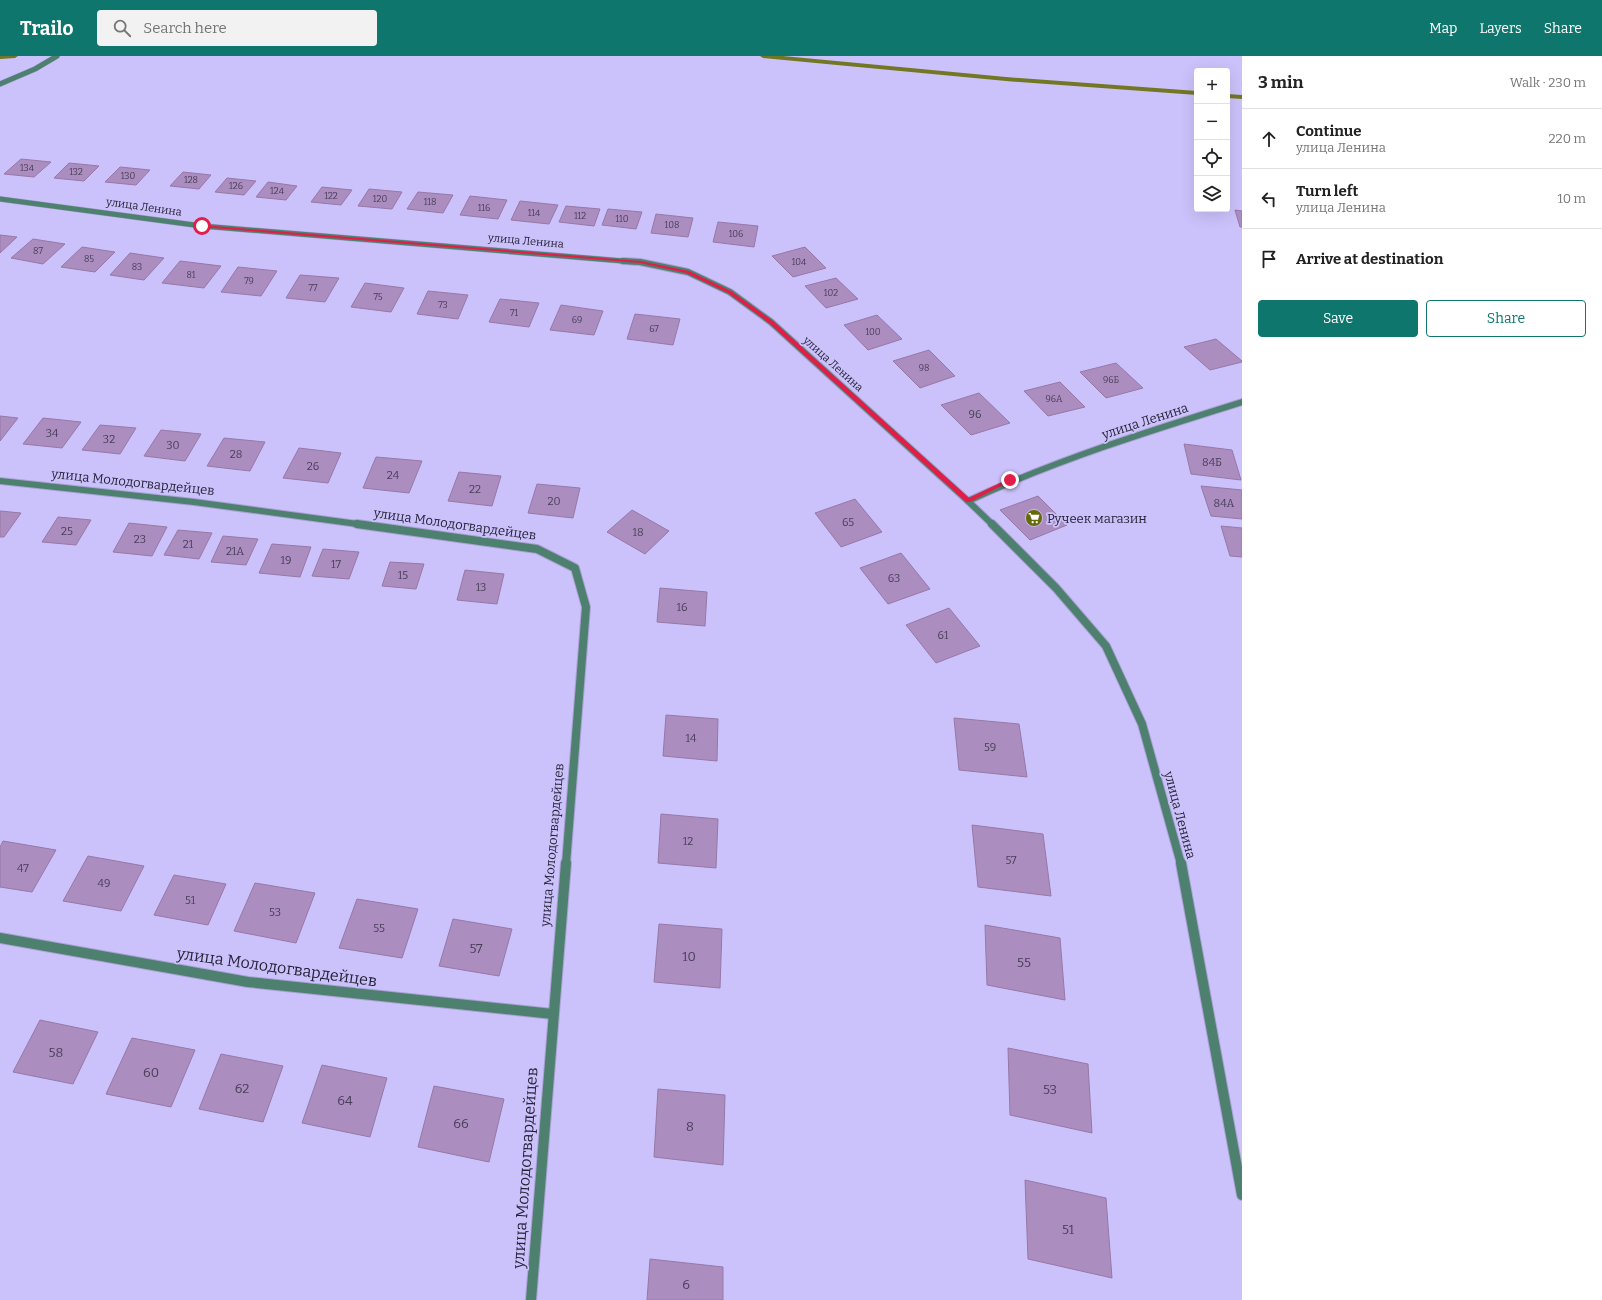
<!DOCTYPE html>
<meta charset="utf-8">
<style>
body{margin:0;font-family:Bitter,serif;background:#f2f2f2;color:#222}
.controls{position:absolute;right:12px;top:12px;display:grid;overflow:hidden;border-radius:4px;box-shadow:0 4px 16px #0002}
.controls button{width:36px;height:36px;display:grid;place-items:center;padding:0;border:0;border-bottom:1px solid #e0e0e0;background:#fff;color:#222;font:20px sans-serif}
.stop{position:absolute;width:12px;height:12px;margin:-9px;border:3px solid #e11d48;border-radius:50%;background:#fff}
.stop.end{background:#e11d48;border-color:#fff;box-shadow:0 1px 4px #0008}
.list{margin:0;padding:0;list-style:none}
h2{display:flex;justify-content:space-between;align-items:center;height:52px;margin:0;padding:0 16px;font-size:17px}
h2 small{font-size:13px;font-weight:400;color:#767676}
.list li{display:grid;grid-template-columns:26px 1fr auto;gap:12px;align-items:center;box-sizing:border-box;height:60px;padding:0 16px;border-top:1px solid #e0e0e0}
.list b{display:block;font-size:15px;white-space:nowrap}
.list p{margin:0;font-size:13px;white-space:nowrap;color:#767676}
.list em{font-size:13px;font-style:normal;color:#767676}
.actions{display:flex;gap:8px;padding:12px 16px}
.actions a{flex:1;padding:9px 0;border:1px solid #0f766e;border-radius:4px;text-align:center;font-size:14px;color:#0f766e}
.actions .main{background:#0f766e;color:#fff}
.icon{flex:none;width:22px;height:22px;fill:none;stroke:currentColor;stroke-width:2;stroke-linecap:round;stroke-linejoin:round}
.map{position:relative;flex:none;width:1242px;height:1244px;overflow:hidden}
header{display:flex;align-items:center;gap:24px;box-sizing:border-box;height:56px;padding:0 20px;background:#0f766e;color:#fff}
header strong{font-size:19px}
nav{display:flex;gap:22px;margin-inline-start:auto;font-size:14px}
.search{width:280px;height:36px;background:#f2f2f2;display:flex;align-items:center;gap:10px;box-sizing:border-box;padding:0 14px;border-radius:4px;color:#767676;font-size:15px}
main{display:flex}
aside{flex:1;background:#fff}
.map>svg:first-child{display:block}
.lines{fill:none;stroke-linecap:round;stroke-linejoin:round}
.stream{fill:#737723;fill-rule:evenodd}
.building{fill:#ac8dbf;stroke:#9678a8}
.minor-far3-casing{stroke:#aaa2d4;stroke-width:6}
.minor-far2-casing{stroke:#aaa2d4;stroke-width:8}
.minor-far1-casing{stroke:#aaa2d4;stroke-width:10}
.minor-casing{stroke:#aaa2d4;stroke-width:12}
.minor-far3{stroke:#4e8070;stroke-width:5}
.minor-far2{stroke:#4e8070;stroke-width:6}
.minor-far1{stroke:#4e8070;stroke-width:8}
.minor{stroke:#4e8070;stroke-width:10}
.route{fill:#e11d48}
.labels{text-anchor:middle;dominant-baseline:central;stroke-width:3.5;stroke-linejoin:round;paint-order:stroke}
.far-number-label{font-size:9px;fill:#483e5a}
.far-street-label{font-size:11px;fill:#272339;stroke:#cbc2fb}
.number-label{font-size:11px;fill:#483e5a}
.street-label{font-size:13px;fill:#272339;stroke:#cbc2fb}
.poi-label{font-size:13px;fill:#272339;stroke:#cbc2fb;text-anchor:start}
.near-number-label{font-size:13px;fill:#483e5a}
.near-street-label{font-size:16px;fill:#272339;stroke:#cbc2fb}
</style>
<header>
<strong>Trailo</strong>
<div class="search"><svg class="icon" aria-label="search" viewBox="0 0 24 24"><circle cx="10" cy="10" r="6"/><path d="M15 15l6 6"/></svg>Search here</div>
<nav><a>Map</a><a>Layers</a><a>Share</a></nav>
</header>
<main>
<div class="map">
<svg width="1242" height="1244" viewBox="0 0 1242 1244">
<rect width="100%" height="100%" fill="#cbc2fb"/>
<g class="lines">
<g class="stream">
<path d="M0,0H18L15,2L0,3Z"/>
<path d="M760,0H783L1006,21L1197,35V39L1006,25L763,2Z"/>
<path d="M1227,38L1242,39V43L1227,42Z"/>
</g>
</g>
<g class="building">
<path d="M21,103L51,106L34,121L4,118Z"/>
<path d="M69,107L99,110L84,125L54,122Z"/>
<path d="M120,111L150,114L136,129L105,126Z"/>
<path d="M183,116L211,119L199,133L170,130Z"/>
<path d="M227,122L256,125L244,139L215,136Z"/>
<path d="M268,126L297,130L286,144L256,141Z"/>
<path d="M322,131L352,134L341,149L311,146Z"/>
<path d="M369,133L402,136L392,153L358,150Z"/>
<path d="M418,136L453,139L443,157L407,153Z"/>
<path d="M470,140L507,144L498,163L460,159Z"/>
<path d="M520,145L558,149L549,168L511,164Z"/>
<path d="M566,150L600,153L594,170L559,166Z"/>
<path d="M608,153L642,156L636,173L602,169Z"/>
<path d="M1235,154L1242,155V171H1240Z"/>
<path d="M656,158L693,162L688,181L651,177Z"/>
<path d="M718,166L758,170L754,191L713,186Z"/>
<path d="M0,179L17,181L0,197Z"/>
<path d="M33,183L65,188L43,208L11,202Z"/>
<path d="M82,191L115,196L95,216L61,211Z"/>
<path d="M805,191L826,212L793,221L772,200Z"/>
<path d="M130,197L164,202L144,224L110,219Z"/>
<path d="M180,205L221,210L204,232L162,227Z"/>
<path d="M238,211L277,215L261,240L221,236Z"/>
<path d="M300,219L339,222L325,246L286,242Z"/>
<path d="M836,222L858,243L826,252L805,230Z"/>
<path d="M365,227L404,232L391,256L351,251Z"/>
<path d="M428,235L468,239L458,263L417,258Z"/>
<path d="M500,243L539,247L529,271L489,266Z"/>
<path d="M561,249L603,255L594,279L550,274Z"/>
<path d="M635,258L680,263L673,289L627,283Z"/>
<path d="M877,259L902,283L868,294L844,269Z"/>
<path d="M1216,283L1242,305V306L1210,314L1184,291Z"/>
<path d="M929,294L955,320L920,332L893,305Z"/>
<path d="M1116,307L1143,332L1106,342L1080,316Z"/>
<path d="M1060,326L1085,351L1048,360L1024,335Z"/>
<path d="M979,337L1010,367L971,379L941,349Z"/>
<path d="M0,360L18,362L0,385Z"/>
<path d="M43,362L81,366L62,392L23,388Z"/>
<path d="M100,369L136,372L120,398L82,394Z"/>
<path d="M161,374L201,378L185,405L144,400Z"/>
<path d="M224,382L265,386L250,415L207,410Z"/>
<path d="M1184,388L1232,394L1241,424L1191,418Z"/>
<path d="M299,392L341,397L328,427L283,422Z"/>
<path d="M376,401L422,405L409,437L363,432Z"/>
<path d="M459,416L501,420L492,450L448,445Z"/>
<path d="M537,428L580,432L573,462L528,457Z"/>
<path d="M1201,430L1242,434V463L1211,460Z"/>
<path d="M1038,440L1067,469L1030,484L1000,454Z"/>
<path d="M855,443L882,476L841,491L815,457Z"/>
<path d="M632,454L669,475L645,498L607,476Z"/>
<path d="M0,455L21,457L4,481H0Z"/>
<path d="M58,461L91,464L76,489L42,486Z"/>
<path d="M129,467L167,471L152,500L113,496Z"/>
<path d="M1221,470L1242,472V501L1230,500Z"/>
<path d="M178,474L212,477L199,503L164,499Z"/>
<path d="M223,480L258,483L246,509L211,506Z"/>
<path d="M272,488L311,491L300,521L259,517Z"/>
<path d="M323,493L359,496L349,523L312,520Z"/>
<path d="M901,497L930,533L888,548L860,512Z"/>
<path d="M390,506L424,508L416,533L382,530Z"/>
<path d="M465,514L504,518L497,548L457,544Z"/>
<path d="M660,532L707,536L705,570L657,566Z"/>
<path d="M949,552L980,590L936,607L906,569Z"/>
<path d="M666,659L718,663L717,705L663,700Z"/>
<path d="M954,662L1019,668L1027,721L959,714Z"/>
<path d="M661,758L718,763L716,812L658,807Z"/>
<path d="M972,769L1043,778L1051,840L978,831Z"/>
<path d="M3,785L56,794L32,836L0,831V791Z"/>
<path d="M88,800L144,810L121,855L63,845Z"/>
<path d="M174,819L226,828L208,869L154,859Z"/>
<path d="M255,827L315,837L296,887L234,875Z"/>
<path d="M357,843L418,853L402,902L339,892Z"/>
<path d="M453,863L512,873L499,920L439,910Z"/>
<path d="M659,868L722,873L720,932L654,926Z"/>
<path d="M985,869L1060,882L1065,944L987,929Z"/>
<path d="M40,964L98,976L73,1028L13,1016Z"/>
<path d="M132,982L195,994L171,1051L106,1038Z"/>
<path d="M1008,992L1088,1008L1092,1077L1010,1059Z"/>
<path d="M221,998L283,1010L263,1066L199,1053Z"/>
<path d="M322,1009L387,1022L370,1081L302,1067Z"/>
<path d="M434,1030L504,1043L489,1106L418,1091Z"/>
<path d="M658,1033L725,1039L723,1109L654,1101Z"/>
<path d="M1025,1124L1106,1142L1112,1222L1028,1203Z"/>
<path d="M650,1203L723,1211V1244H647Z"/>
</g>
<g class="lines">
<g class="minor-far3-casing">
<g id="minor-far3">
<path d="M0,28L35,13L57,0"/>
<path d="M0,143L202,170L635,206"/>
</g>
</g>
<g class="minor-far2-casing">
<g id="minor-far2">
<path d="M623,205L640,206L688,216L730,236L771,266L968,445L993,469"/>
<path d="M0,425L194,446L365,469"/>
<path d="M968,445C1056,404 1149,375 1242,346"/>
</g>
</g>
<g class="minor-far1-casing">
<g id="minor-far1">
<path d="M357,468L537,493L575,512L586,551L566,808"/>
<path d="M992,468L1056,532L1106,590L1142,668L1181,808"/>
</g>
</g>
<g class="minor-casing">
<g id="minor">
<path d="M1181,807L1242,1139"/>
<path d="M0,882L248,926L553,958"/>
<path d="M531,1244L566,807"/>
</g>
</g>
<use href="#minor-far3" class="minor-far3"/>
<use href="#minor-far2" class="minor-far2"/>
<use href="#minor-far1" class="minor-far1"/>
<use href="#minor" class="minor"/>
</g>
<path class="route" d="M202,169L640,205L689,215L731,235L773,265L969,442L1008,423L1013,424L970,446H966L769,267L728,237L686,217L640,207L200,171Z"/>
<defs>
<g id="supermarket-disc" transform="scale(0.9)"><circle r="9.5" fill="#666a0b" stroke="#cbc2fb"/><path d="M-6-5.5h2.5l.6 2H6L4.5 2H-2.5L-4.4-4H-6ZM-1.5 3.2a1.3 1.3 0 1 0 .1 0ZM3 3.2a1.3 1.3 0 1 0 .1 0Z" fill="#fff"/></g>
</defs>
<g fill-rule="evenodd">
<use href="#supermarket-disc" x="1034" y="462"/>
</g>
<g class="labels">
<g class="far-number-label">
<text x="27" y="112">134</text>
<text x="76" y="116">132</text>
<text x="128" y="120">130</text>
<text x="191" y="124">128</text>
<text x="236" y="130">126</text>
<text x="277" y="135">124</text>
<text x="331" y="140">122</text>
<text x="380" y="143">120</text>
<text x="430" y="146">118</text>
<text x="484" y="152">116</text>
<text x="534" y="157">114</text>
<text x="580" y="160">112</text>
<text x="622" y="163">110</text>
<text x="672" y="169">108</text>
<text x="736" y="178">106</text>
<text x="38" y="195">87</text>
<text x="89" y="203">85</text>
<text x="799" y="206">104</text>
<text x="137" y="211">83</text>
<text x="191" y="219">81</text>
<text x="249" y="225">79</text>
<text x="313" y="232">77</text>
<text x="831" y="237">102</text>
<text x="378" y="241">75</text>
<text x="443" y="249">73</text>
<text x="514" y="257">71</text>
<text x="577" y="264">69</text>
<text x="654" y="273">67</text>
<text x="873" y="276">100</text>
<text x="924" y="312">98</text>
<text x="1111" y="324">96Б</text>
<text x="1054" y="343">96А</text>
</g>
<g class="far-street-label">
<text transform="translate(144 151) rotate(8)">улица Ленина</text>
<text transform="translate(526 185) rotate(5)">улица Ленина</text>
<text transform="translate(833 308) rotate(42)">улица Ленина</text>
</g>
<g class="number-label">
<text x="975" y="358">96</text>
<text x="52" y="377">34</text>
<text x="109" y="383">32</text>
<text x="173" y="389">30</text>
<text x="236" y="398">28</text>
<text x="1212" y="406">84Б</text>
<text x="313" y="410">26</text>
<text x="393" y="419">24</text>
<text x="475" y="433">22</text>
<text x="554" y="445">20</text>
<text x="1224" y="447">84А</text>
<text x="848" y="466">65</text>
<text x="67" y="475">25</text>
<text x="638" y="476">18</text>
<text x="140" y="483">23</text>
<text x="188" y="488">21</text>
<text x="235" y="495">21А</text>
<text x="286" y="504">19</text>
<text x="336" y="508">17</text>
<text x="403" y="519">15</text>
<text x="894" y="522">63</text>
<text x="481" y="531">13</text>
<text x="682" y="551">16</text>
<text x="943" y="579">61</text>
<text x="691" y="682">14</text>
<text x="990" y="691">59</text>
<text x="688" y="785">12</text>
<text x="1011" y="804">57</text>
<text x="23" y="812">47</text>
<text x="104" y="827">49</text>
<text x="190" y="844">51</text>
<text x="275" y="856">53</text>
<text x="379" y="872">55</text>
</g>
<g class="street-label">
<text transform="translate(1145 365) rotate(-18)">улица Ленина</text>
<text transform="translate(133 426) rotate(6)">улица Молодогвардейцев</text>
<text transform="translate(455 468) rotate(8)">улица Молодогвардейцев</text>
<text transform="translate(1180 759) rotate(75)">улица Ленина</text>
<text transform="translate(552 789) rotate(-85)">улица Молодогвардейцев</text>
</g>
<g class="poi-label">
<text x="1047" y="462">Ручеек магазин</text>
</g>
<g class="near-number-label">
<text x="476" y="892">57</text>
<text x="689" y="900">10</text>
<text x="1024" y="906">55</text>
<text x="56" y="996">58</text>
<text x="151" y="1016">60</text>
<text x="242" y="1032">62</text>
<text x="1050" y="1033">53</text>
<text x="345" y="1044">64</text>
<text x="461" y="1067">66</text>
<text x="690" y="1070">8</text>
<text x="1068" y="1173">51</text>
<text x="686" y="1228">6</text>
</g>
<g class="near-street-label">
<text transform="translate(277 911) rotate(8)">улица Молодогвардейцев</text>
<text transform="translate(525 1112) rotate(-86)">улица Молодогвардейцев</text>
</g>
</g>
</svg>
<div class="controls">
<button>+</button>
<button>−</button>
<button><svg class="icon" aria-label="locate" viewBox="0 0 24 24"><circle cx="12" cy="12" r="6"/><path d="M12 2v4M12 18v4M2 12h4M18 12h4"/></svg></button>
<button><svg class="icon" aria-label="layers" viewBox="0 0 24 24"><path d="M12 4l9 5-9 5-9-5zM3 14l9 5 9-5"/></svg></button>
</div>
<div class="stop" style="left:202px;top:170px"></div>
<div class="stop end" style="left:1010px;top:424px"></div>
</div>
<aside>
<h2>3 min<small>Walk · 230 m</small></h2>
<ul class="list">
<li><svg class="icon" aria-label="ahead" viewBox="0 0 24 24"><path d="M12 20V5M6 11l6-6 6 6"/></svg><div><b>Continue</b><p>улица Ленина</p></div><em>220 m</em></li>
<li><svg class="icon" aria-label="left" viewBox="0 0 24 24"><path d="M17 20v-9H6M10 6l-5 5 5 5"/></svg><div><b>Turn left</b><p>улица Ленина</p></div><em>10 m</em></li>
<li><svg class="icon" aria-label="arrive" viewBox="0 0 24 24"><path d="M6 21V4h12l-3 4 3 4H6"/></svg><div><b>Arrive at destination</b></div></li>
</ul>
<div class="actions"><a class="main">Save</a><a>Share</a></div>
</aside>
</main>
